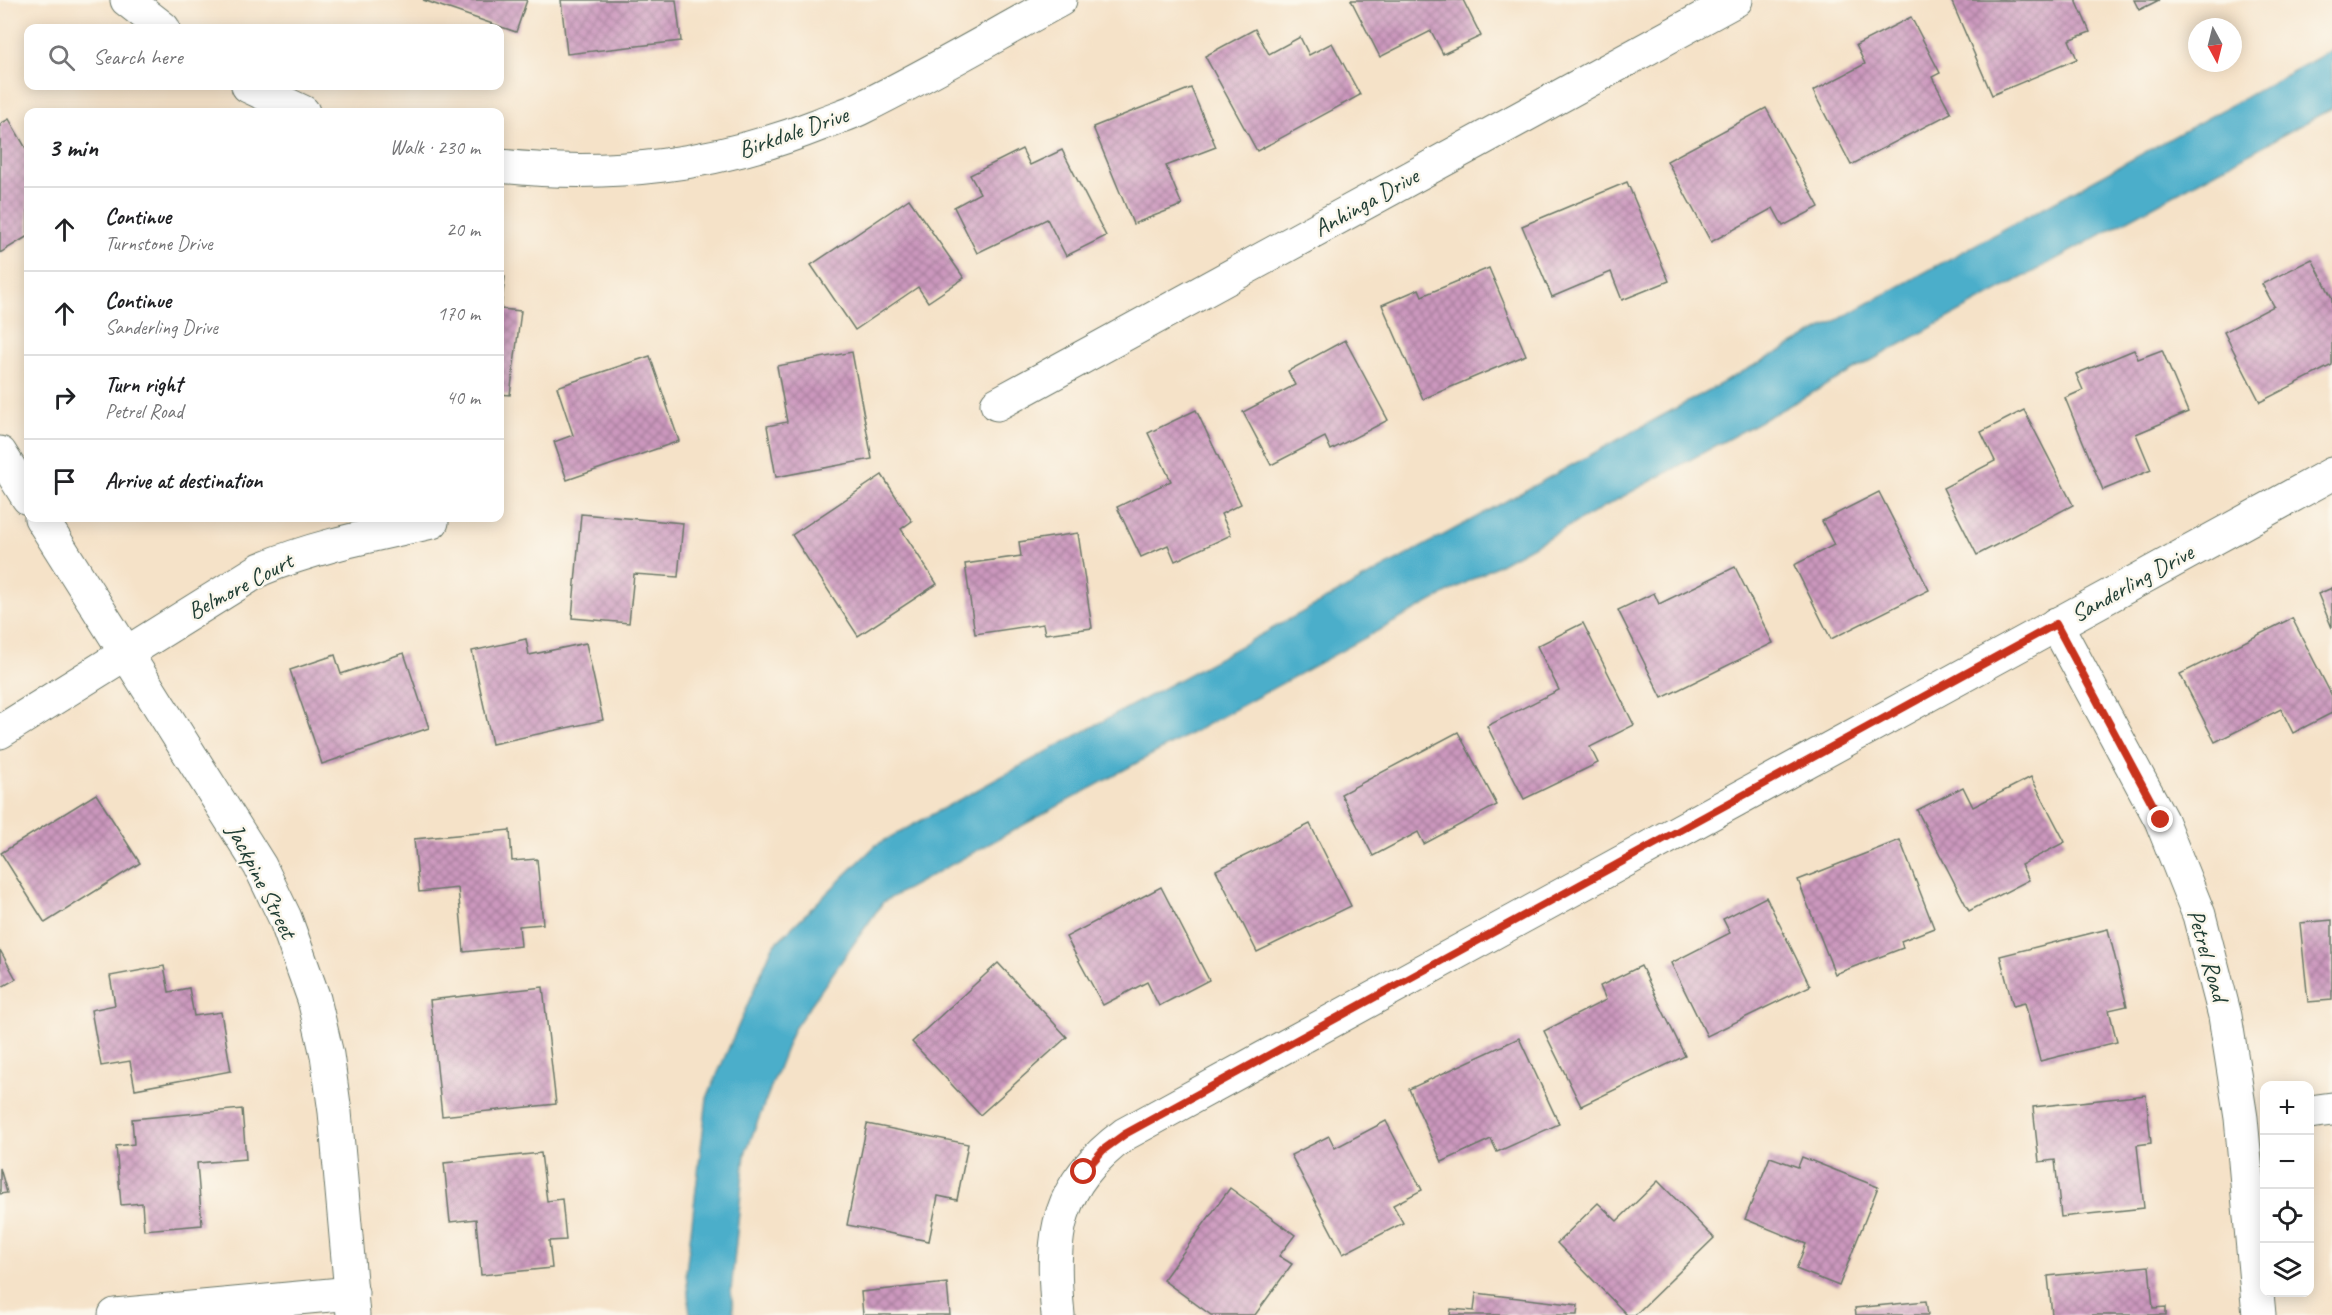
<!DOCTYPE html>
<meta charset="utf-8">
<style>
body{margin:0;font-family:Caveat,sans-serif;background:#f2f2f2;color:#202124}
.controls{position:absolute;right:18px;bottom:18px;display:grid;overflow:hidden;border-radius:12px;box-shadow:0 3px 15px #0003}
.controls button{width:54px;height:54px;display:grid;place-items:center;padding:0;border:0;border-bottom:2px solid #e0e0e0;background:#fff;color:#202124;font:30px sans-serif}
.compass{position:absolute;left:2188px;top:18px;width:54px;height:54px;border-radius:50%;background:#fff;box-shadow:0 3px 15px #0003;rotate:173deg}
.stop{position:absolute;width:18px;height:18px;margin:-14px;border:4px solid #c8321e;border-radius:50%;background:#fff}
.stop.end{background:#c8321e;border-color:#fff;box-shadow:0 2px 6px #0008}
.list{margin:0;padding:0;list-style:none}
h2{display:flex;justify-content:space-between;align-items:center;height:78px;margin:0;padding:0 24px;font-size:26px}
h2 small{font-size:20px;font-weight:400;color:#757577}
.list li{display:grid;grid-template-columns:39px 1fr auto;gap:18px;align-items:center;box-sizing:border-box;height:84px;padding:0 24px;border-top:2px solid #e0e0e0}
.list b{display:block;font-size:22px;white-space:nowrap}
.list p{margin:0;font-size:20px;white-space:nowrap;color:#757577}
.list em{font-size:20px;font-style:normal;color:#757577}
.icon{flex:none;width:33px;height:33px;fill:none;stroke:currentColor;stroke-width:2;stroke-linecap:round;stroke-linejoin:round}
.map{position:relative;flex:none;width:2332px;height:1315px;overflow:hidden}
.search{position:absolute;background:#fff;box-shadow:0 3px 15px #0003;left:24px;top:24px;width:480px;height:66px;display:flex;align-items:center;gap:15px;box-sizing:border-box;padding:0 21px;border-radius:12px;color:#757577;font-size:22px}
.panel{position:absolute;background:#fff;box-shadow:0 3px 15px #0003;left:24px;top:108px;width:480px;height:414px;border-radius:12px}
.map>svg:first-child{display:block}
.water{fill:#4baeca;stroke:#35767f;stroke-width:1.5}
.building{fill:url(#building-cross-hatch)}
.lines{fill:none;stroke-linecap:round;stroke-linejoin:round}
.street-casing{stroke:#6a7768;stroke-width:35}
.secondary-casing{stroke:#6a7768;stroke-width:35}
.street{stroke:#fff;stroke-width:33}
.secondary{stroke:#fff;stroke-width:33}
.route{stroke:#c8321e;stroke-width:8}
.labels{text-anchor:middle;dominant-baseline:central;stroke-width:5;stroke-linejoin:round;paint-order:stroke}
.street-label{font-size:24px;fill:#1f3d34;stroke:#fbf7ec}
</style>
<div class="map">
<svg width="2332" height="1315" viewBox="0 0 2332 1315">
<defs>
<pattern id="building-cross-hatch" width="8" height="8" patternUnits="userSpaceOnUse" patternTransform="scale(1.5)"><rect width="8" height="8" fill="#cc98be"/><path d="M0 0l8 8M0 8l8-8" fill="none" stroke="#a57d9b"/></pattern>
</defs>
<rect width="100%" height="100%" fill="#fbf7ec"/>
<filter id="ink" filterUnits="userSpaceOnUse"><feTurbulence type="fractalNoise" baseFrequency=".0167" numOctaves="2"/><feDisplacementMap in="SourceGraphic" scale="12" xChannelSelector="R" yChannelSelector="G"/><feConvolveMatrix kernelMatrix="1 2 1 2 8 2 1 2 1" color-interpolation-filters="sRGB"/></filter>
<filter id="wash" filterUnits="userSpaceOnUse"><feTurbulence type="fractalNoise" baseFrequency=".008" numOctaves="4" result="noise"/><feDisplacementMap in="SourceGraphic" scale="24" xChannelSelector="R" yChannelSelector="G"/><feGaussianBlur stdDeviation="1.35" result="paint"/><feColorMatrix in="noise" values="0 0 0 0 0 0 0 0 0 0 0 0 0 0 0 0 0 1.4 0 .05"/><feComposite in="paint" operator="in"/></filter>
<g filter="url(#wash)">
<rect width="100%" height="100%" fill="#f5e2c8"/>
<path class="water" d="M2332,50V108L883,902L793,1030L745,1154L731,1291L734,1315H690L686,1272L707,1098L773,946L876,845Z"/>
<g id="blocks">
<g class="building">
<path d="M423,0H527L516,32Z"/>
<path d="M561,0H676L681,41L567,54Z"/>
<path d="M1351,0H1463L1481,36L1443,54L1431,31L1380,57Z"/>
<path d="M1951,0H2076L2090,32L2069,40L2077,59L1992,95Z"/>
<path d="M2134,0H2159L2139,10Z"/>
<path d="M1911,17L1940,73L1932,77L1951,113L1851,165L1813,91L1865,64L1856,45Z"/>
<path d="M1255,29L1269,54L1300,37L1309,55L1332,43L1360,95L1257,151L1205,56Z"/>
<path d="M1191,88L1216,147L1166,166L1182,205L1133,224L1093,127Z"/>
<path d="M1766,108L1819,207L1783,226L1773,208L1711,242L1667,161Z"/>
<path d="M9,119L28,152V236L0,253V124Z"/>
<path d="M1022,149L1030,165L1062,150L1106,236L1066,256L1047,219L977,253L954,207L980,193L970,175Z"/>
<path d="M1627,182L1669,281L1622,300L1611,272L1552,297L1522,226Z"/>
<path d="M909,199L964,278L928,302L918,287L855,330L811,265Z"/>
<path d="M2312,259L2332,298V365L2260,402L2224,332L2274,306L2262,284Z"/>
<path d="M1489,268L1526,355L1423,399L1382,305L1419,289L1422,296Z"/>
<path d="M500,277H505L501,309L521,311L510,395L500,394Z"/>
<path d="M1345,340L1388,420L1331,450L1325,437L1271,465L1243,412L1295,385L1288,371Z"/>
<path d="M2134,350L2138,359L2162,350L2188,412L2136,434L2151,470L2103,490L2065,398L2083,390L2076,374Z"/>
<path d="M852,352L872,459L776,477L767,426L787,422L777,366Z"/>
<path d="M650,356L679,441L567,480L554,442L573,435L557,387Z"/>
<path d="M1196,410L1241,504L1221,514L1231,535L1175,561L1168,545L1141,557L1117,507L1171,481L1148,433Z"/>
<path d="M2024,410L2073,505L1977,555L1943,488L1995,461L1981,432Z"/>
<path d="M882,475L912,521L901,529L937,584L858,636L792,535Z"/>
<path d="M1879,492L1929,590L1831,639L1794,565L1834,545L1822,521Z"/>
<path d="M581,514L683,523L678,577L634,574L629,623L572,618Z"/>
<path d="M1078,533L1092,628L1045,634L1043,624L975,634L965,564L1021,556L1019,542Z"/>
<path d="M1735,567L1773,643L1662,698L1618,610L1654,593L1659,604Z"/>
<path d="M2332,588V628L2318,594Z"/>
<path d="M2292,618L2332,696V713L2293,733L2281,709L2215,742L2180,674Z"/>
<path d="M1583,623L1634,725L1590,747L1598,763L1524,799L1487,726L1559,690L1537,646Z"/>
<path d="M526,639L529,655L586,643L603,720L492,744L472,651Z"/>
<path d="M404,653L429,728L322,764L290,670L335,655L341,674Z"/>
<path d="M1458,732L1497,805L1424,844L1418,832L1373,856L1341,794Z"/>
<path d="M2031,777L2065,842L2021,865L2029,880L1969,911L1917,810L1963,787L1973,807Z"/>
<path d="M96,794L140,863L45,923L1,853Z"/>
<path d="M1310,824L1351,906L1257,952L1216,870Z"/>
<path d="M510,830L512,861L537,859L543,924L519,926L521,946L464,952L458,888L419,892L414,839Z"/>
<path d="M1900,840L1934,928L1901,941L1903,948L1835,974L1798,880Z"/>
<path d="M1161,887L1209,980L1159,1006L1147,982L1103,1005L1066,937Z"/>
<path d="M1766,897L1810,986L1707,1036L1671,963L1730,933L1723,919Z"/>
<path d="M2332,920V1000L2308,1002L2300,923Z"/>
<path d="M2108,929L2127,1006L2109,1010L2117,1042L2040,1061L2025,1003L2013,1006L2000,956Z"/>
<path d="M0,950L16,979L0,988Z"/>
<path d="M998,963L1067,1037L980,1115L912,1042Z"/>
<path d="M164,966L169,992L189,988L194,1016L221,1012L231,1071L135,1089L130,1061L101,1066L91,1010L115,1005L110,976Z"/>
<path d="M1641,966L1685,1056L1581,1106L1544,1031L1606,1000L1600,986Z"/>
<path d="M543,987L556,1104L442,1116L430,1000Z"/>
<path d="M1519,1038L1559,1124L1497,1152L1491,1139L1442,1162L1409,1089Z"/>
<path d="M2146,1095L2151,1143L2137,1145L2144,1208L2061,1217L2055,1160L2039,1162L2033,1107Z"/>
<path d="M242,1109L246,1159L197,1163L202,1225L144,1230L142,1203L121,1205L116,1146L134,1144L132,1119Z"/>
<path d="M1386,1121L1422,1190L1393,1205L1403,1223L1343,1254L1291,1155L1329,1136L1335,1148Z"/>
<path d="M867,1124L968,1144L957,1200L938,1196L929,1241L847,1225Z"/>
<path d="M541,1153L547,1201L562,1199L566,1240L549,1241L552,1268L481,1275L476,1219L450,1222L444,1163Z"/>
<path d="M1770,1157L1798,1167L1802,1157L1878,1187L1839,1286L1796,1269L1806,1244L1745,1219Z"/>
<path d="M0,1168L7,1193L0,1194Z"/>
<path d="M1658,1181L1714,1238L1635,1315H1627L1557,1243L1598,1203L1617,1221Z"/>
<path d="M1230,1188L1295,1235L1279,1256L1292,1264L1255,1315H1211L1163,1280Z"/>
<path d="M2149,1266L2153,1308L2166,1307V1315H2052L2048,1276Z"/>
<path d="M947,1283L950,1315H863L861,1292Z"/>
<path d="M1476,1293L1578,1305L1577,1315H1450L1451,1309L1474,1311Z"/>
<path d="M1926,1301L1928,1315H1856L1855,1308Z"/>
</g>
</g>
</g>
<g filter="url(#ink)">
<use href="#blocks" fill-opacity="0" stroke="#6a7768" stroke-width="1.5"/>
<g class="lines">
<g class="street-casing">
<g id="street">
<path d="M997,404L1736,0"/>
<path d="M0,453L28,498"/>
<path d="M41,518L260,866L285,918L314,999L327,1055L335,1112L353,1315"/>
<path d="M2056,624L2161,820L2199,915L2225,1016L2241,1118L2259,1315"/>
<path d="M0,732L261,569C316,546 374,535 432,522"/>
<path d="M2310,1112L2332,1109"/>
<path d="M115,1315L352,1293"/>
<path d="M1058,1315C1050,1234 1056,1185 1125,1134L2332,474"/>
</g>
</g>
<g class="secondary-casing">
<g id="secondary">
<path d="M127,0L163,28"/>
<path d="M248,86L303,112"/>
<path d="M500,166C612,178 715,166 821,124C835,118 850,114 863,107C930,74 994,36 1060,0"/>
</g>
</g>
<use href="#street" class="street"/>
<use href="#secondary" class="secondary"/>
</g>
</g>
<g class="lines" filter="url(#ink)">
<path class="route" d="M1084,1172L1103,1150L1125,1134L2056,624L2161,820"/>
</g>
<g class="labels">
<g class="street-label">
<text transform="translate(793 132) rotate(-19)">Birkdale Drive</text>
<text transform="translate(1366 202) rotate(-29)">Anhinga Drive</text>
<text transform="translate(2132 583) rotate(-29)">Sanderling Drive</text>
<text transform="translate(240 586) rotate(-28)">Belmore Court</text>
<text transform="translate(262 881) rotate(63)">Jackpine Street</text>
<text transform="translate(2208 955) rotate(74)">Petrel Road</text>
</g>
</g>
</svg>
<div class="controls">
<button>+</button>
<button>−</button>
<button><svg class="icon" aria-label="locate" viewBox="0 0 24 24"><circle cx="12" cy="12" r="6"/><path d="M12 2v4M12 18v4M2 12h4M18 12h4"/></svg></button>
<button><svg class="icon" aria-label="layers" viewBox="0 0 24 24"><path d="M12 4l9 5-9 5-9-5zM3 14l9 5 9-5"/></svg></button>
</div>
<svg class="compass" viewBox="-18 -18 36 36"><path d="M0-13l5 13h-10z" fill="#e53935"/><path d="M0 13l5-13h-10z" fill="#757577"/></svg>
<div class="stop" style="left:1084px;top:1172px"></div>
<div class="stop end" style="left:2161px;top:820px"></div>
<div class="search"><svg class="icon" aria-label="search" viewBox="0 0 24 24"><circle cx="10" cy="10" r="6"/><path d="M15 15l6 6"/></svg>Search here</div>
<section class="panel">
<h2>3 min<small>Walk · 230 m</small></h2>
<ul class="list">
<li><svg class="icon" aria-label="ahead" viewBox="0 0 24 24"><path d="M12 20V5M6 11l6-6 6 6"/></svg><div><b>Continue</b><p>Turnstone Drive</p></div><em>20 m</em></li>
<li><svg class="icon" aria-label="ahead" viewBox="0 0 24 24"><path d="M12 20V5M6 11l6-6 6 6"/></svg><div><b>Continue</b><p>Sanderling Drive</p></div><em>170 m</em></li>
<li><svg class="icon" aria-label="right" viewBox="0 0 24 24"><path d="M7 20v-9h11M14 6l5 5-5 5"/></svg><div><b>Turn right</b><p>Petrel Road</p></div><em>40 m</em></li>
<li><svg class="icon" aria-label="arrive" viewBox="0 0 24 24"><path d="M6 21V4h12l-3 4 3 4H6"/></svg><div><b>Arrive at destination</b></div></li>
</ul>
</section>
</div>
